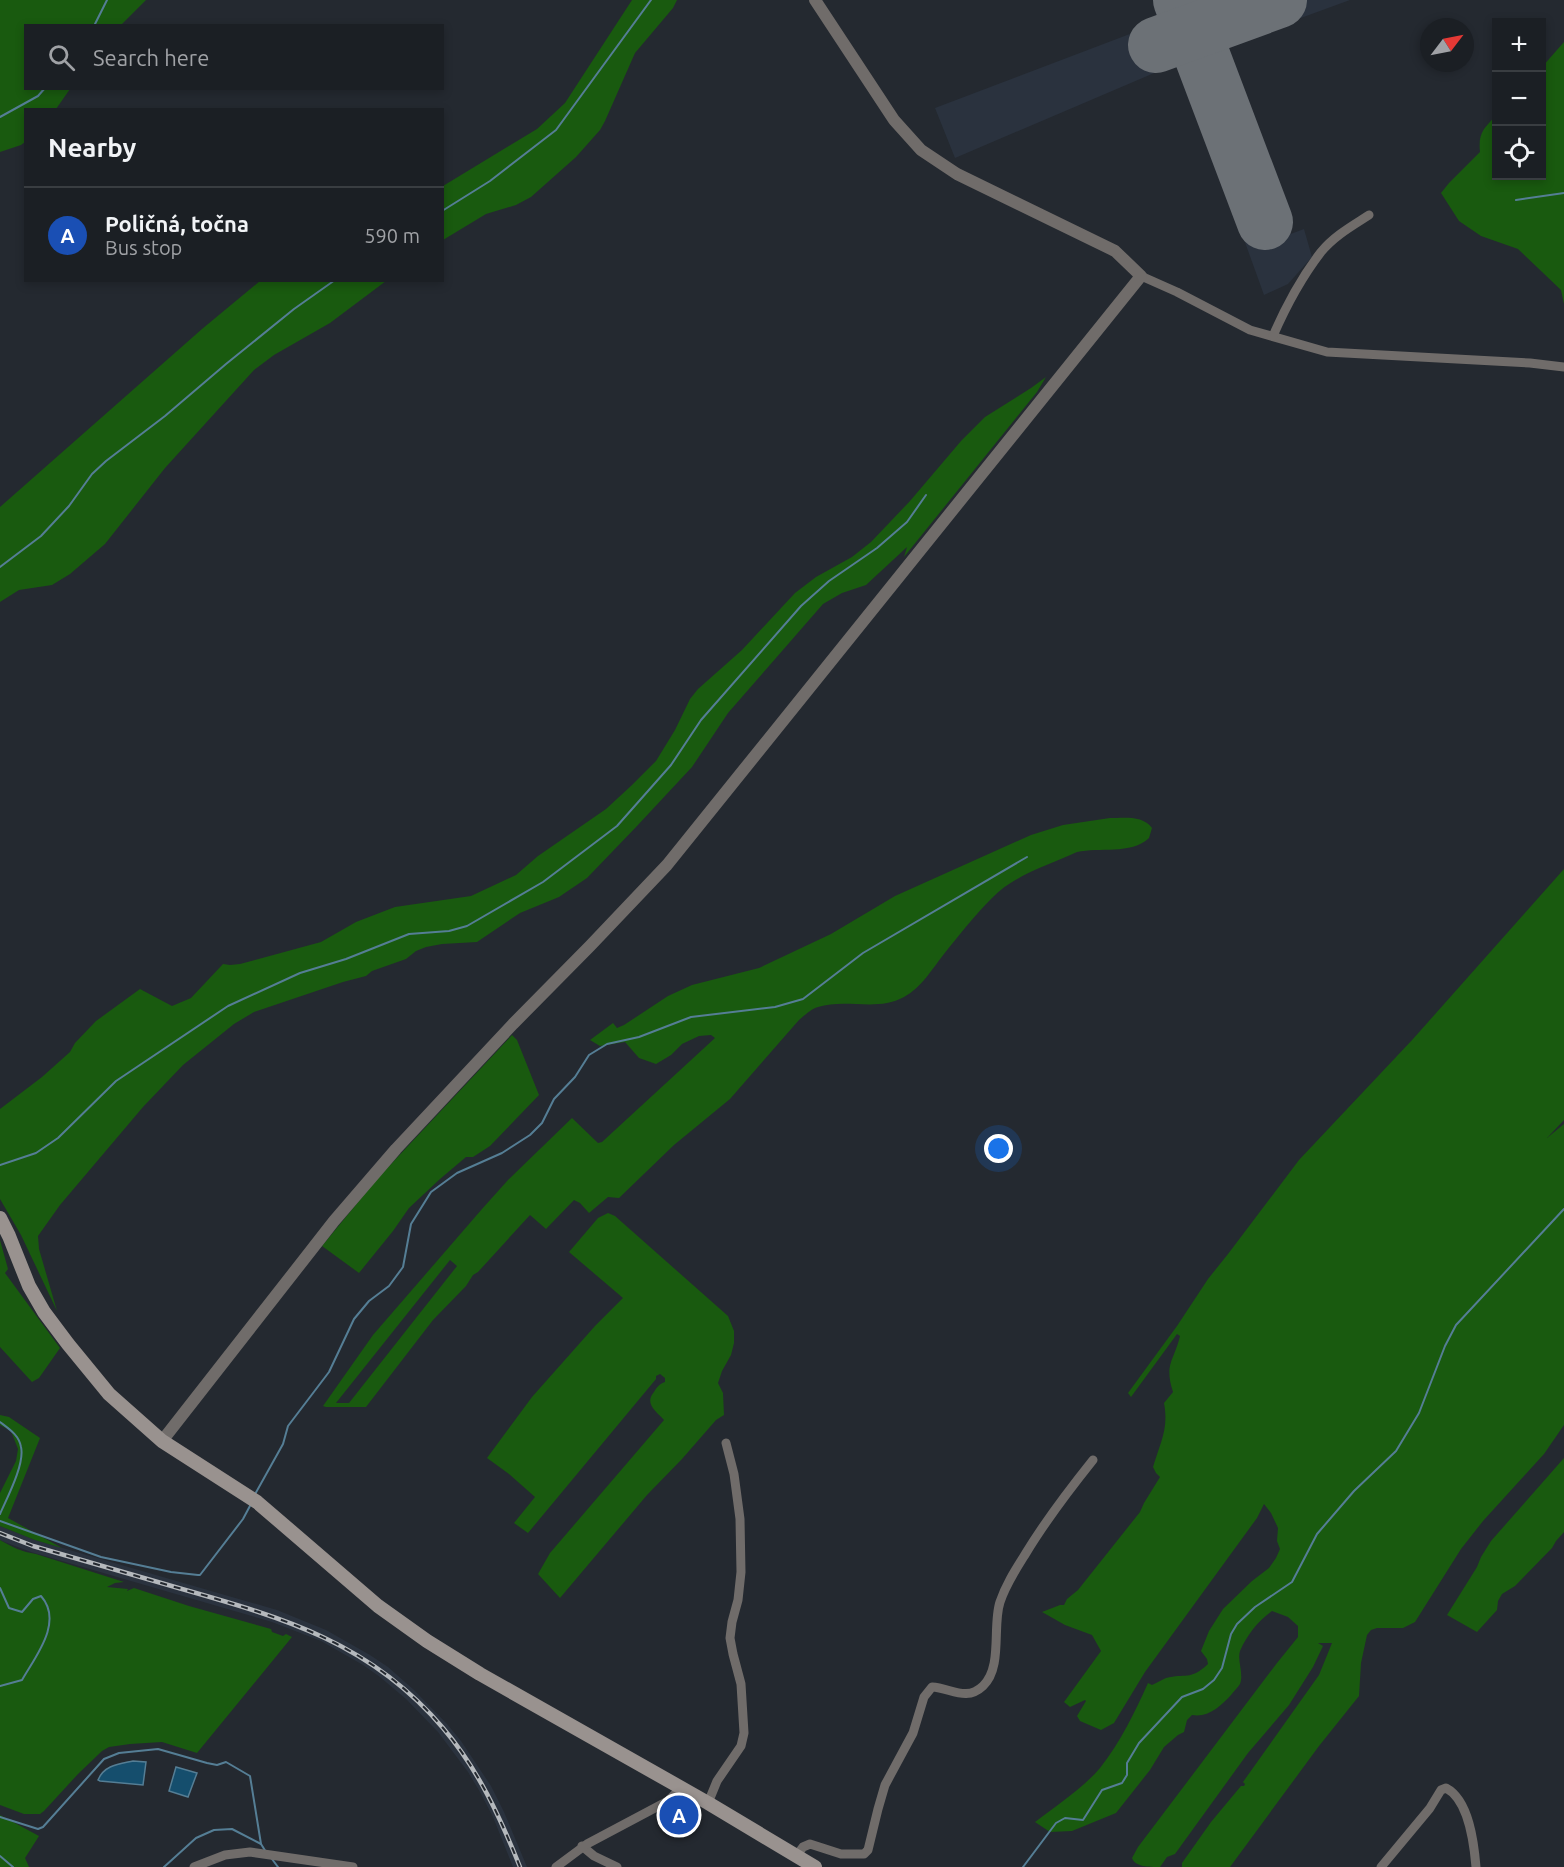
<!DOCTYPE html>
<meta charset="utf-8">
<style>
body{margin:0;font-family:Ubuntu,sans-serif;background:#24272c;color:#f1f3f6}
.controls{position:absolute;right:18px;top:18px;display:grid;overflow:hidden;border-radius:0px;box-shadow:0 3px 9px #0003}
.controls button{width:54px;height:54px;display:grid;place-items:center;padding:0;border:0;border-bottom:2px solid #393d41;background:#1b1f24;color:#f1f3f6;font:30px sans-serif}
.compass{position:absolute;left:1420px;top:18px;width:54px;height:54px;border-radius:50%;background:#1b1f24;box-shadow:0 3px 9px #0003;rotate:58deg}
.you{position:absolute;left:999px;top:1149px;width:21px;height:21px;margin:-15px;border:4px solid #fff;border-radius:50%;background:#1a73e8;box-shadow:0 0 0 9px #1a73e833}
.badge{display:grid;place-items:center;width:39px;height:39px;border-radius:50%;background:#70d35f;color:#fff;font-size:20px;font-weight:700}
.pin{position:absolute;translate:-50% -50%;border:3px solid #fff;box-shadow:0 2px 6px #0006}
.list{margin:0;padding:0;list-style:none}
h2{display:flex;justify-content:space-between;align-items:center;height:78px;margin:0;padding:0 24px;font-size:26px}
h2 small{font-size:20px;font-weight:400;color:#a0a2a6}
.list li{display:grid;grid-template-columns:39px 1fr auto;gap:18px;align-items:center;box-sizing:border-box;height:96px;padding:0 24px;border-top:2px solid #393d41}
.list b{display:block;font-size:22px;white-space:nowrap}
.list p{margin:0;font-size:20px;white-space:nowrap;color:#a0a2a6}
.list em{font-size:20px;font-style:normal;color:#a0a2a6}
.icon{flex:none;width:33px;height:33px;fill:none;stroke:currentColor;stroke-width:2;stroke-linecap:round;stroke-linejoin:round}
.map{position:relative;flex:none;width:1564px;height:1867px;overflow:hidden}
.search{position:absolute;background:#1b1f24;box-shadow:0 3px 9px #0003;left:24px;top:24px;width:420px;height:66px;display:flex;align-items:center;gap:15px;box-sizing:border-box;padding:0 21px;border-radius:0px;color:#a0a2a6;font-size:22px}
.panel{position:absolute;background:#1b1f24;box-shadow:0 3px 9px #0003;left:24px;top:108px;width:420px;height:174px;border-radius:0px}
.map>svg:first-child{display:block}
.built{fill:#2a323e}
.green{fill:#195a0f;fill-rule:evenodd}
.water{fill:#154e6d;stroke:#557e95;stroke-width:1.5}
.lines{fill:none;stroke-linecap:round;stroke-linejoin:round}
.stream{stroke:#557e95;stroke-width:2}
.runway{stroke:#6c7176;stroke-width:56}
.minor{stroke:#706c6a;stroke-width:9}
.tertiary{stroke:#706c6a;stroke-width:12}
.secondary{stroke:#99928f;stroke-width:14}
.rail-casing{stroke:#b5b9bd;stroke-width:4.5}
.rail{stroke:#242930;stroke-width:2;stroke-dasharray:7;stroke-linecap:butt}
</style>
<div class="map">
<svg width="1564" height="1867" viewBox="0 0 1564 1867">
<rect width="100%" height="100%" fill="#242930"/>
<g class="built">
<path d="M1157,0H1202L1204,5L1219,0H1350L1219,48L1288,235L1304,229L1312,257L1288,284L1264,295L1180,62L955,158L935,108L1164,21Z"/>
<path d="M0,1526L35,1540L277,1610L326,1630L370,1655L388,1667L414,1690L447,1724L461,1741L491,1786L504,1812L527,1867H513L493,1817L480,1792L468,1772L438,1732L406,1699L380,1677L363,1665L321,1641L272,1622L31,1552L2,1541L0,1540Z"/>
</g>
<g class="green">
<path d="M0,0H146L121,25L26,26V88L70,89L56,109L26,110L25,142L21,145L0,152Z"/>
<path d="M632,0H677L673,8L635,53L605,121L600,130L576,157L531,197L516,205L486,214L443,240V186L537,129L565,103Z"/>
<path d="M1564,42V304L1561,290L1518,249L1481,236L1459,221L1441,193L1449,183L1480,152C1478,132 1484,129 1496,115V176H1542V67Z"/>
<path d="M260,281H386L330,323L274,355L254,370L165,468L105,544L70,574L52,585L19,590L0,602V507L202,329Z"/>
<path d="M1046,377L1037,392L904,557L907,547L866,585L842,593L823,604L728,713L692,767L637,826L587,878L559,897L520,913L477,942L442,944L426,947L416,951L406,959L372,971L366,976L343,982L254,1012L234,1024L183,1065L143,1107L60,1205L38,1236L39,1249L57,1311L21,1235L0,1199V1109L42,1077L70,1052L75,1043L96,1021L140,989L172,1006L191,998L223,964L230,965L240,964L321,942L356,922L395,907L471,896L516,875L538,856L606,809L632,785L656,761L675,730L690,699L698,689L742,650L795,593L816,577L852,557L871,542L910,501L961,441L985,417L1031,388Z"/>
<path d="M1110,818C1124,818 1143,815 1152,828L1149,838C1131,855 1099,847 1077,852C1049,865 1014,875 992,898C975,915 959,935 944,954C932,969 922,987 904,997C877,1012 846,998 818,1007C811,1009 805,1015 799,1020L730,1099L674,1145L619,1198L608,1197L589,1213L580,1203L574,1200L546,1229L530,1215L478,1272L473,1275L466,1286L433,1320L366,1407H326L323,1406L373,1335L482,1209L508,1180L572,1118L598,1143L602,1142L715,1038L711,1035L699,1036L682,1044L671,1055L656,1064L639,1058L625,1042L600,1046L590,1040L613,1023L617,1028L624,1025L668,996L692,985L759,968L831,934L895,896L1031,835L1063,825ZM450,1260L457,1266L349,1403H336Z"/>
<path d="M1564,869V1120L1547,1138L1564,1124V1425L1544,1454L1483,1521L1461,1549L1415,1622L1403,1628H1377L1371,1630L1367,1635L1361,1663L1359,1696L1319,1746L1230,1867H1182V1863L1211,1822L1241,1786H1244L1245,1784L1243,1782L1319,1675L1332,1643H1318L1323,1646L1313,1667L1289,1705L1248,1753L1175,1854L1167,1857L1160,1867C1149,1867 1135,1867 1132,1858L1138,1847L1277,1663L1298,1637V1626L1288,1617L1272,1611C1258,1621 1247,1635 1240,1651C1237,1661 1244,1673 1240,1684C1238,1687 1234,1691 1231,1695C1221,1706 1208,1718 1192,1715L1187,1720L1184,1732L1178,1735L1164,1747L1150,1770L1116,1813L1072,1831L1050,1832L1035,1822C1057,1805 1082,1789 1100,1768C1120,1743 1135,1712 1148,1683L1152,1685C1157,1683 1161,1680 1166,1678C1185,1673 1190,1681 1208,1664L1207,1659L1201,1651L1209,1631L1223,1609L1252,1581L1269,1568L1276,1558L1280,1549L1277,1541L1278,1528L1271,1513L1264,1504L1257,1518L1145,1672L1114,1723L1101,1730L1080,1721L1077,1716L1086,1701L1085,1700L1070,1707L1064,1702L1101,1651L1092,1635L1065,1625L1042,1612L1060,1605H1064L1067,1599L1078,1590L1140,1512L1144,1503L1160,1477L1156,1473L1153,1467C1160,1443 1169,1429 1164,1403L1173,1392C1164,1364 1174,1361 1180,1336L1177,1334L1131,1397L1128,1393L1177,1326L1208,1279L1228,1254L1299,1160L1413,1039Z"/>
<path d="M512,1035L517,1040L539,1095L490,1146L473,1157H466L440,1179L409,1208L393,1231L359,1273L322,1246L378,1178Z"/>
<path d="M608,1213L615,1216L728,1316L734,1331V1343L731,1355L722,1371L718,1383L723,1393L724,1415L716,1420L682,1459L647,1495L560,1598L538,1574L550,1553L664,1420C656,1411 644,1404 654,1392C657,1387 659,1384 665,1382V1378L660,1374L656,1376V1379L528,1533L514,1523L535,1497L509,1474L487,1458L532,1397L595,1326L623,1298L569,1252L598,1218Z"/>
<path d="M0,1240L8,1269L5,1273L60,1348L39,1378L32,1382L0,1347Z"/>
<path d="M0,1415L9,1417L40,1438L8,1518L62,1548L35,1540L0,1526V1493L16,1461L18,1449L11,1431L0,1425Z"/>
<path d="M1564,1458V1532L1556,1541L1552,1548L1515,1586L1502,1594L1498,1601L1497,1610L1477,1632L1447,1615L1477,1567L1481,1557L1491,1541Z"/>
<path d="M0,1540C12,1547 22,1552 36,1554L124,1582L115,1583L107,1587L128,1589L127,1591L134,1588L189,1606L271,1629L272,1632L283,1636L286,1634L292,1637L197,1753L162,1742L130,1744L109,1747L102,1751L78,1774L44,1811L40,1814H24L0,1805Z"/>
<path d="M0,1815L39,1836L25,1858L29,1867H0Z"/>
</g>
<g class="water">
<path d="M133,1761L146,1762L143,1785L100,1781L98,1780C104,1765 119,1764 133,1761Z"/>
<path d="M176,1767L197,1773L188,1797L169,1791Z"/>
</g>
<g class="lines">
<g class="stream">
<path d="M94,26L107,0"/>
<path d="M0,117L38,96L45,88"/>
<path d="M1516,200L1564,193"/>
<path d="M442,211L490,181L556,130L651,0"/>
<path d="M0,567L41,536L69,506L92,474L106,461L165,416L226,364L294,309L335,280"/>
<path d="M0,1165L36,1153L58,1138L116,1081L228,1006L300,973L346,959L409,934L449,931L467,926L543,882L617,826L671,765L701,720L801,606L829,581L877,548L907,522L926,495"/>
<path d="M0,1422C9,1429 19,1435 21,1447C25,1464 7,1498 0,1514"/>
<path d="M254,1496L283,1444L288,1426L329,1372L354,1319L369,1301L389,1286L403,1267L411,1224L431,1192L457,1173L502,1153L530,1135L542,1123L554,1099L575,1077L589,1055L607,1044L639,1037L691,1017L775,1007L803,999L863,953L1027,857"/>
<path d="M0,1521L101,1557L171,1572L198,1575H200L243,1519L251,1504"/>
<path d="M0,1588L9,1608L22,1612L33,1599L41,1596C64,1622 35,1657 22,1680L0,1686"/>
<path d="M0,1817L38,1829L43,1827L104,1759L119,1753L158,1749L207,1763L217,1765L226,1762L250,1776L261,1844"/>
<path d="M0,1856L13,1867"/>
<path d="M272,1859L278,1867"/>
<path d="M164,1867L196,1838L214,1830L232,1829L261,1844L266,1852"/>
<path d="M1023,1867L1056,1823L1065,1818L1083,1820L1102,1790L1122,1783L1127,1775V1763L1139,1743L1182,1697L1203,1689L1214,1680L1222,1668L1231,1634L1237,1624L1255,1607L1292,1582L1317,1534L1354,1491L1396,1451L1419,1413L1445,1346L1456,1325L1564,1209"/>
</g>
<g class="runway">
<path d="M1181,0L1265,222"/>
<path d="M1156,45L1279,0"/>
</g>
<g class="minor">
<path d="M1141,276L1177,292L1250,330L1327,352L1530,363L1564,367"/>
<path d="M1273,336C1286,306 1301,278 1321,252C1334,236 1352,226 1369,215"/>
<path d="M708,1803L717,1781L741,1746L744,1733L741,1684L733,1654L730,1638L732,1622L738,1600L741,1572L740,1519L734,1474L726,1443"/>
<path d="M582,1846L594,1856L617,1867"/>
<path d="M797,1855L803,1847L810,1844L841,1854H864L868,1850L878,1809L885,1785L913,1733L924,1697L932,1687C951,1688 966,1702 983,1686C1003,1667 992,1626 1000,1602C1006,1584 1016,1569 1026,1553C1046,1520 1069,1490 1093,1460"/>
<path d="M194,1867L225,1855L250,1852L353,1867"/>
<path d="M556,1867L587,1844L668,1801L681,1788"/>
<path d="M1381,1867L1430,1808L1441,1790L1446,1788C1469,1800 1474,1843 1476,1867"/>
</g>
<path class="tertiary" d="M162,1441L334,1221L396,1149L513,1024L590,946L667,865L1141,276L1115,251L957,174L921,150L894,120L815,0"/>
<path class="secondary" d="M0,1218L9,1236L29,1286L44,1312L68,1344L109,1394L162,1441L257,1502L378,1606L427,1641L480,1674L708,1803L815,1867"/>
<g class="rail-casing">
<path id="rail" d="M0,1533L33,1546C83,1560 132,1575 182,1589C284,1618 371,1643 443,1728C478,1769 500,1817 520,1867"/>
</g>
<use href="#rail" class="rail"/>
</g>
</svg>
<div class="controls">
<button>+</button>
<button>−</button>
<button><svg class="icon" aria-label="locate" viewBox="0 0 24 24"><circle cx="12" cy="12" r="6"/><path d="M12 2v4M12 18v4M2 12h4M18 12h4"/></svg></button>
</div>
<svg class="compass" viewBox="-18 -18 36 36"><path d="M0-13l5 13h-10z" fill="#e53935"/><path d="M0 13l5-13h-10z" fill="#a0a2a6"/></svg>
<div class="you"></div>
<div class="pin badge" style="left:679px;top:1815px;background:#1a4fb4">A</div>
<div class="search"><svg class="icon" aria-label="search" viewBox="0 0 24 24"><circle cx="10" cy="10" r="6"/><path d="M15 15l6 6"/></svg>Search here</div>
<section class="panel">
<h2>Nearby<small></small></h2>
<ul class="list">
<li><span class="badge" style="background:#1a4fb4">A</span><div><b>Poličná, točna</b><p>Bus stop</p></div><em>590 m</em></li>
</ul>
</section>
</div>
